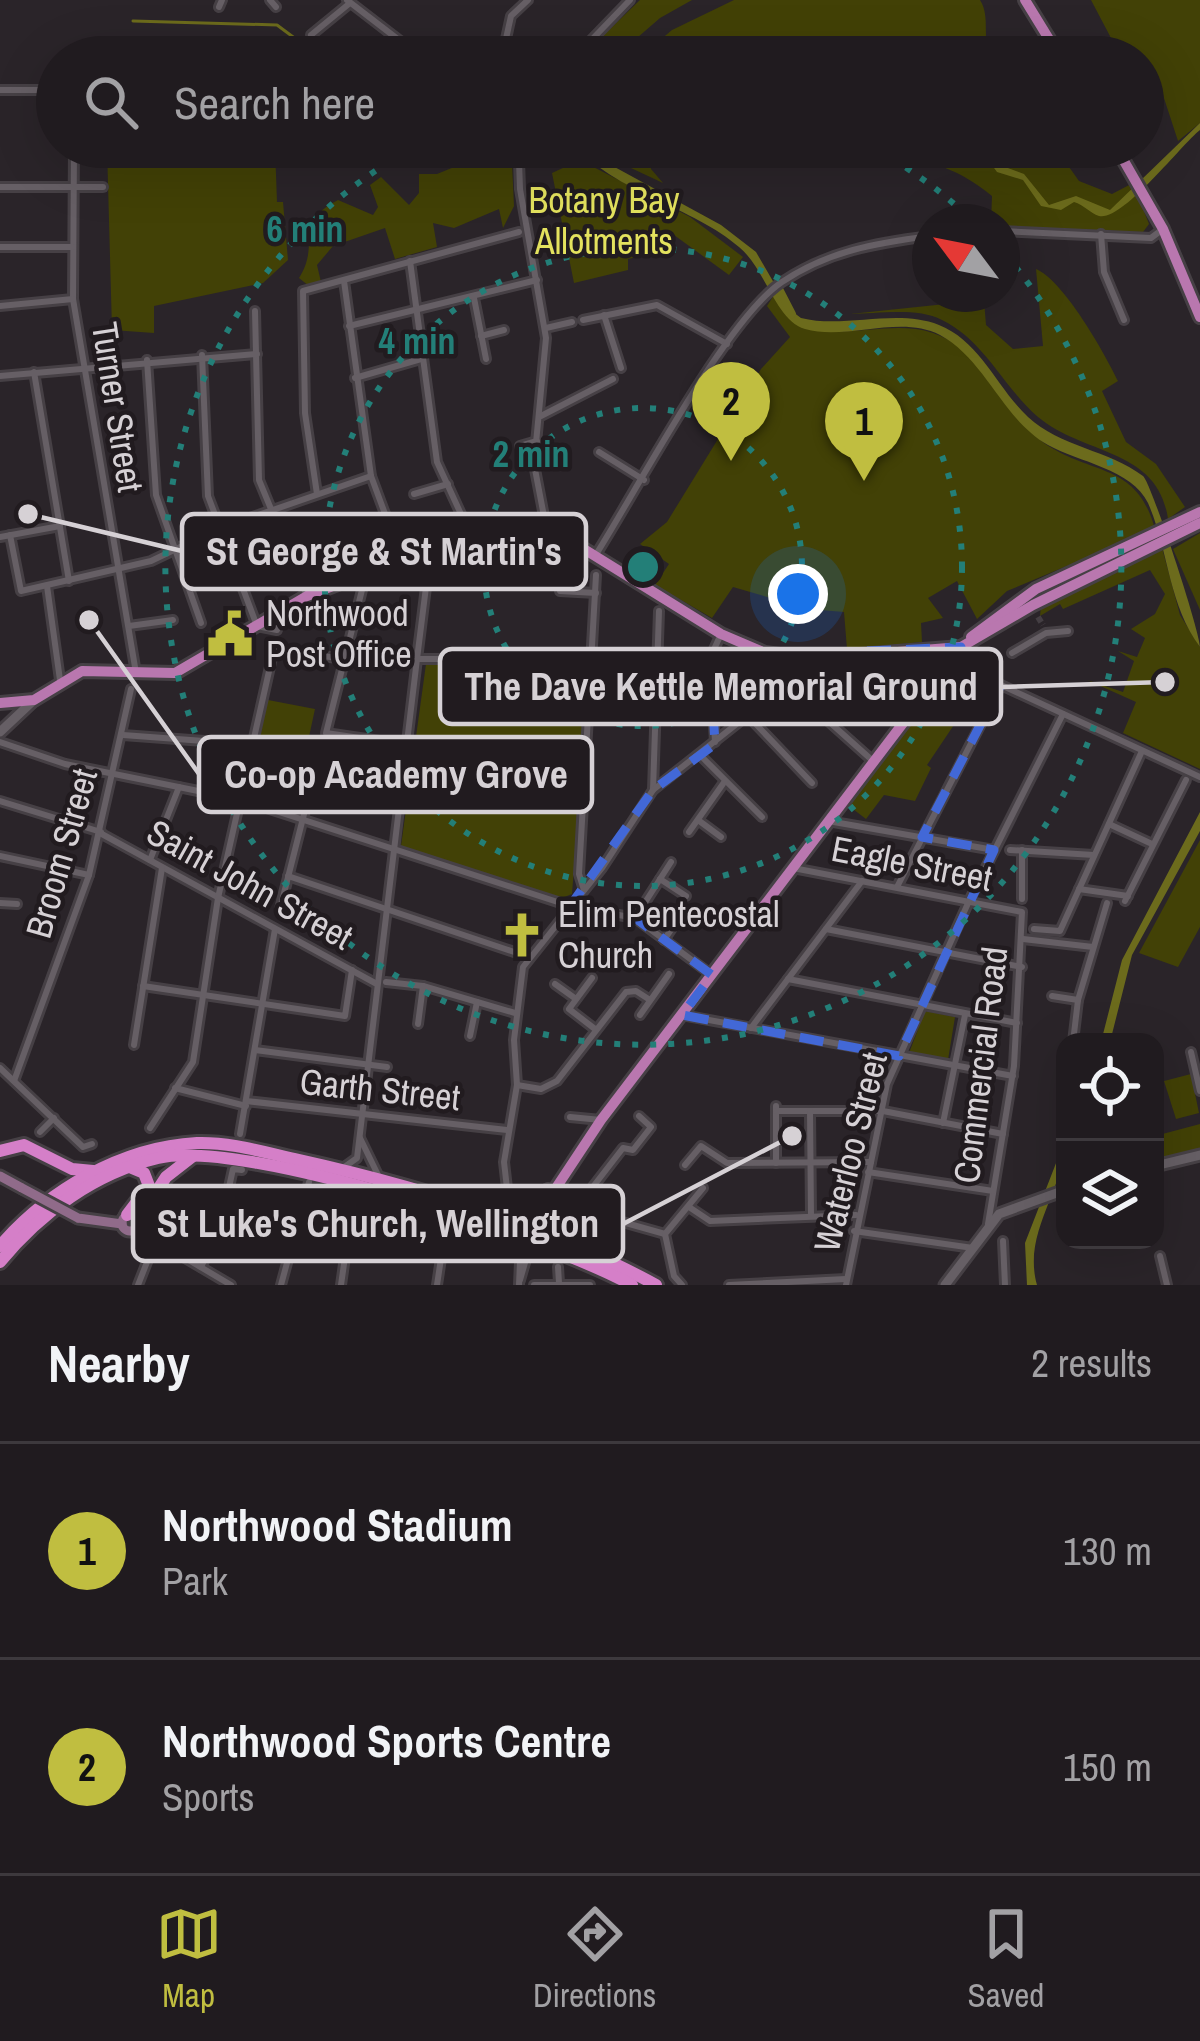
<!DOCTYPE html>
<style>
body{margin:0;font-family:"Archivo Narrow",sans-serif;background:#282428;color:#f1f3f6}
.controls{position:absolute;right:36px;bottom:36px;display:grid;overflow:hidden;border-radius:24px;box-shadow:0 12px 48px #0002}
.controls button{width:108px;height:108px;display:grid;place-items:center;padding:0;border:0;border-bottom:3px solid #3d393d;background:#201b1f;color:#f1f3f6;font:60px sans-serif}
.compass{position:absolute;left:912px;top:204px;width:108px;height:108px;border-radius:50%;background:#201b1f;box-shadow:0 12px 48px #0002;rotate:302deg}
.you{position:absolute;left:798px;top:594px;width:42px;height:42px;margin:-30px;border:9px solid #fff;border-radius:50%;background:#1a73e8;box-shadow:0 0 0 18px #1a73e833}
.badge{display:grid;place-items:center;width:78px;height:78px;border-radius:50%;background:#c0be40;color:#111;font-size:39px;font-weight:700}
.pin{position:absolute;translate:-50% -99px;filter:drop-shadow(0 3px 6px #0008)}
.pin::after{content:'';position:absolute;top:63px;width:42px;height:36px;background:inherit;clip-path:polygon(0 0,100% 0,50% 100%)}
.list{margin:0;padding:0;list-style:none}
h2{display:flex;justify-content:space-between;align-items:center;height:156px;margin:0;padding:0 48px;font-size:51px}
h2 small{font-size:39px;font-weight:400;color:#a2a1a4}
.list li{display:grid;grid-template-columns:78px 1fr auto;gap:36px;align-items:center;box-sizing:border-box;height:216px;padding:0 48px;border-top:3px solid #3d393d}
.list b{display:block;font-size:45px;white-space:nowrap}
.list p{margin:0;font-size:39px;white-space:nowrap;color:#a2a1a4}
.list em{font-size:39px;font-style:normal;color:#a2a1a4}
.icon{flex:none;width:66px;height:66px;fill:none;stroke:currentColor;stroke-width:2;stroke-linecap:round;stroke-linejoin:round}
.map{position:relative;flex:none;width:1200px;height:1285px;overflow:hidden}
.search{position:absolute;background:#201b1f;box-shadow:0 12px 48px #0002;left:36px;right:36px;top:36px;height:132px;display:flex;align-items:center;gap:30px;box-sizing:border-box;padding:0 42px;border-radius:66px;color:#a2a1a4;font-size:45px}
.sheet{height:588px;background:#201b1f}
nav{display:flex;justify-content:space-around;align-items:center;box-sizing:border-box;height:168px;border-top:3px solid #3d393d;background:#201b1f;font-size:33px;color:#a2a1a4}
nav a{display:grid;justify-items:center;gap:6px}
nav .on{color:#c0be40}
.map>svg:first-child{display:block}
.green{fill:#424106}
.water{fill:#6c6b1c}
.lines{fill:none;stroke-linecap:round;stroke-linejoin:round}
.stream{stroke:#6c6b1c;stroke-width:3}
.canal{stroke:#6c6b1c;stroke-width:8}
.minor-tunnel{stroke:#443e43;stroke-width:6;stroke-dasharray:6 3;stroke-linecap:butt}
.minor-casing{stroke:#464045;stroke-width:12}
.tertiary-casing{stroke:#464045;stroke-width:15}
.secondary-casing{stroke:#464045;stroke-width:15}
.primary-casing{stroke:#464045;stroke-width:16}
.trunk-casing{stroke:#464045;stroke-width:18}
.minor{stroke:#665f65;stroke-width:6}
.tertiary{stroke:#665f65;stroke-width:9}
.secondary{stroke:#906b8a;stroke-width:9}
.primary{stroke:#b977af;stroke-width:10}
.trunk{stroke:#d57fc8;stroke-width:12}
.secondary-bridge-casing{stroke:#464045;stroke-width:15;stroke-linecap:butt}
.secondary-bridge{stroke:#906b8a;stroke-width:9}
.marked{fill:none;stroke:#4268d7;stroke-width:9;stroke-dasharray:24 15;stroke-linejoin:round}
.ring{fill:none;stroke:#237f78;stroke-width:6;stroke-dasharray:6 12}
.labels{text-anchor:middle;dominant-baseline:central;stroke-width:9;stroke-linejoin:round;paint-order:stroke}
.park-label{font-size:36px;fill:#e4e25e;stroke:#211b1f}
.street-label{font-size:36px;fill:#d6d1d5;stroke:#211b1f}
.poi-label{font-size:36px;fill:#d6d1d5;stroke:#211b1f;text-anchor:start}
.centre{fill:#237f78;stroke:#211b1f;stroke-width:6}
.ring-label{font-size:36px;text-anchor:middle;font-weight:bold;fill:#237f78;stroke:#211b1f;stroke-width:9;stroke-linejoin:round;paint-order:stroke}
.leader{fill:none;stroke:#d6d1d5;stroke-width:4.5}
.callout-dot{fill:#d6d1d5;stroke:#211b1f;stroke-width:4.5}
.callout{fill:#211b1f;stroke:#d6d1d5;stroke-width:4.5}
.callout-label{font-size:39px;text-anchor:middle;font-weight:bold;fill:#d6d1d5}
</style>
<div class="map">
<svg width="1200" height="1285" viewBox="0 0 1200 1285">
<rect width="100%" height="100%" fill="#2a2429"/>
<g class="green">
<path d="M640,0H692L660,18L615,57H581Z"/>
<path d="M734,0H980C991,17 981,38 991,57H640L672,30Z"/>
<path d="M1091,0H1200V123L1178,141L1162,92L1149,95L1143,89V57H1121Z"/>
<path d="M107,147H275L277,202H283L288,260L263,283L154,306V333L112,330Z"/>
<path d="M598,147H649L651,169L663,183L601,154Z"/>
<path d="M900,147H1055L1079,181L1112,194L1133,183L1149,224L1143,232L1002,226L991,222L992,196C956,166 936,168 900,147Z"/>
<path d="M580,160L690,217L743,257L729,275L674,235L658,236L656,253L628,259V270L574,283L552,173Z"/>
<path d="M464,163H512L514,206L503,228L499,209L454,228L433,223L437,247L395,259L385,228L333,246L317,265L321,282L309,286L299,278C321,244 293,223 338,200L373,215L378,207L370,185L381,177L409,205L419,193V174H437Z"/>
<path d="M1036,269C1064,281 1104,352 1118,381L1102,391L1126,442L1156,464L1185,507L1168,519C1158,448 1085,456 1038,417C1003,387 985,341 942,320C917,307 877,314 850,314L984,300L986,325L1013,349L1043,346Z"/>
<path d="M774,295C806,361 876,314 933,333C983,349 1002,414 1044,443C1092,476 1137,462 1155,529L1007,591L977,619L957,581L928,598L943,618L921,623L922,642L847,649L844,612L808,609L733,587L712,618L655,585L669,564L640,544L667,522L761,369L790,337L767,306Z"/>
<path d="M1200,533V610L1173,549Z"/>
<path d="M1162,548L1180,615L1200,647V769L1123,733L1136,702L1087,680L1123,692L1134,661L1118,651L1137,657L1145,638L1131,629L1155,614L1165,594L1150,570L1063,609L1060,604L1040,616L1041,606Z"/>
<path d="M590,663L572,894L562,898L401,846L426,664Z"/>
<path d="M941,683L970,701L927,765L931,768L915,801L884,795L866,819L849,806Z"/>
<path d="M268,700L315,709L307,746L314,749L302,790L251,778Z"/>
<path d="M1200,840V927L1178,967L1139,953Z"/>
<path d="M925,1011L955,1017L948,1060L909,1053Z"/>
<path d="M1191,1074L1199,1113L1176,1119L1164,1081Z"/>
<path d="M1200,1124V1149L1155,1161V1136Z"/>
</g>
<g class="water">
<path d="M1200,123V130C1181,145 1122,222 1099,216C1090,213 1084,205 1074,202L1061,210L1041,206L1023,180L997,172L989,161L992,147H997V164L1024,174L1049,205L1076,196L1110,210Z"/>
<path d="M578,147L721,225L756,252L789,309L801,318C844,329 896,308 939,325C980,341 997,388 1028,417C1060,447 1109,450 1143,476C1151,482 1200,631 1200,647C1168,604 1169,551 1148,503C1132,469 1078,462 1048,445C1002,419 986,360 940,335C900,314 847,341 805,329C775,320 766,269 739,247C695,208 611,190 578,147Z"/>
<path d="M1200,812V831L1132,955L1110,1042H1101L1122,960Z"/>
<path d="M1065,1140C1065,1190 1022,1232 1037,1285H1027L1025,1243Z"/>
</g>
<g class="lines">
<path class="stream" d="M133,21L277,25L320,57"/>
<path class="canal" d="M777,285L792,314"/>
<path class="minor-tunnel" d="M1038,617L1043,625"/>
<g class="minor-casing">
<g id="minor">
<path d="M270,0L276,7"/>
<path d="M347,0L421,57"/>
<path d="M219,7L222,0"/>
<path d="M311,35L350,3"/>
<path d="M389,57L399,44"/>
<path d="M502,57L511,16L528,0"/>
<path d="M575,57L630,0"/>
<path d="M0,90H57"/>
<path d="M74,147L73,299L136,673"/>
<path d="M526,147L519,161L520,189L546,338L534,464L547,532"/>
<path d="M0,187H103"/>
<path d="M1002,231L1151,238L1163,229"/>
<path d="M1101,234L1104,272L1124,320"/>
<path d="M0,247H73"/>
<path d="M410,261L437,462L472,538"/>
<path d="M344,281L371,476L401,557"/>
<path d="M474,298L486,359"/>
<path d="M0,306L73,299"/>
<path d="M255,311L259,480L307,596"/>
<path d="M604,315L621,368"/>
<path d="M583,320L657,305L727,344"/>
<path d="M349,326L537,280"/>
<path d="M546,328L572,322"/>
<path d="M481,336L504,330"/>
<path d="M202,355L208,496L257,626L277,630L282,612"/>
<path d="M147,360L156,495L201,623"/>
<path d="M34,372L69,581"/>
<path d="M0,376L257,354"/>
<path d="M355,378L421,359"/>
<path d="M541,416L613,379"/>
<path d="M599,452L644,480"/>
<path d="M534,464L526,460L520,446L537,441"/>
<path d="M317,494L305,413L303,291L519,232"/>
<path d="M414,494L448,484"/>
<path d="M10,535L21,591L151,561L218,529L371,476"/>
<path d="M0,537L60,526"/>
<path d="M595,556C636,492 726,319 782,282C828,251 876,243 930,236"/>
<path d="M364,582L326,733L407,745"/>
<path d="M47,586L60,680"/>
<path d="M560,591L596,593"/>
<path d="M129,626L173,620"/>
<path d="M1012,653L1046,633L1068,631"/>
<path d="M531,658L745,657L752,650"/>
<path d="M949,661L1200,777"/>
<path d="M788,685L873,761"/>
<path d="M750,718L812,783"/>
<path d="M123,735L204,741"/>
<path d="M0,742L65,764L218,795"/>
<path d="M715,742L710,658L721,634"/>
<path d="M228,752L230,742L253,744"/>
<path d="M700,755L762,817"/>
<path d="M653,790L659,611"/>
<path d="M242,800L570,906L635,918L712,975"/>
<path d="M0,801L101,832"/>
<path d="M698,820L721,837"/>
<path d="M828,821L994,850"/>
<path d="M1109,824L1152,844"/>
<path d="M689,832L725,781"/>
<path d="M100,833L375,983"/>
<path d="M1010,850L1094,855"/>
<path d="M0,856L89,875"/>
<path d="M150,860L179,787"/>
<path d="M793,868L1022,912L1014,1066L988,1224"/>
<path d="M288,876L529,957"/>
<path d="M660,879L686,896"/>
<path d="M897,887L1001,685"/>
<path d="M1079,889L1128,896"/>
<path d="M584,890L579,874L596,575"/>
<path d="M1022,899V850"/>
<path d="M1125,901L1186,780"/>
<path d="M0,903L17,904"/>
<path d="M280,909L322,743"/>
<path d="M635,918L671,862"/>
<path d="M826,929L1022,967"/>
<path d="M1034,929L1060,931L1142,751"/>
<path d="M1023,939L1093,947"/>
<path d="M664,940L681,915"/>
<path d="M592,978L569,1009L595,1029"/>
<path d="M788,979L1017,1023"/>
<path d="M386,982L423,986L515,1013"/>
<path d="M555,984L576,999"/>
<path d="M143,986L345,1016L352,970"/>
<path d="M1052,996L1078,1000"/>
<path d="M640,1015L669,974"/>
<path d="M682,1015L1013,1076"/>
<path d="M418,1024L423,986"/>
<path d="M751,1028L862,881"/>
<path d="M470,1036L477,1002"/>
<path d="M1073,1042L1078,1000L1107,903"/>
<path d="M134,1045L162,868"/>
<path d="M255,1050L387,1067"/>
<path d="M1191,1052L1200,1091"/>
<path d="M0,1068L83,1147L92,1144"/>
<path d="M14,1081L89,875L131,689"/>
<path d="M517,1085L541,1089L557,1081L626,992L636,991L650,1000"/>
<path d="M175,1088L246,1106"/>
<path d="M246,1101L507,1130"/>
<path d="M776,1106V1163"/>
<path d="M776,1111H883L1003,1134"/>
<path d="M810,1111L811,1215"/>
<path d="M639,1116L651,1127L633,1150L623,1148L592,1188L589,1204L601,1216L665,1234"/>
<path d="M570,1117L601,1120"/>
<path d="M943,1123L965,1015"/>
<path d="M150,1128L193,1062L218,898L274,649L344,659H462"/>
<path d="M40,1132L54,1118"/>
<path d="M240,1134L275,929"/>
<path d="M360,1138L378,1175"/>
<path d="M685,1165L701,1146L727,1163L871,1162"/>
<path d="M343,1168L357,1158L417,659L426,587L416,553"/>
<path d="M868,1172L993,1191"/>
<path d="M509,1206L504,1162L517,1085L514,1040L523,967L602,868L653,790L805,670L809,659"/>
<path d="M689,1207L710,1221L856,1215"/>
<path d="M301,1215L317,1219"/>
<path d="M350,1222L494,1239"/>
<path d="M150,1227L175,1252L231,1285"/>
<path d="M135,1230L149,1257L138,1285"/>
<path d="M854,1231L973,1248"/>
<path d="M1003,1241L1005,1285"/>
<path d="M1160,1256L1167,1285"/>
<path d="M149,1257L175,1252"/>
<path d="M201,1267L220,1228L233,1169L242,1170"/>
<path d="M558,1267L559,1283"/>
<path d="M520,1280L531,1242"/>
<path d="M281,1285L309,1182"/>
<path d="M341,1285L352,1208L341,1186"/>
<path d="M437,1285L445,1232"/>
<path d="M519,1285L521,1239"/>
<path d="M534,1285H590"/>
<path d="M682,1285L674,1276L665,1234L703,1188"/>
<path d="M729,1285L846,1279"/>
<path d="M846,1285L887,1084L969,901L1063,714"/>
</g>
</g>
<g class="tertiary-casing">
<g id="tertiary">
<path d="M0,732L34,700"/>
<path d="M1155,1166L1200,1155"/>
<path d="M945,1285L999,1214L1065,1190"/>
</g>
</g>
<g class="secondary-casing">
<g id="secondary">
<path d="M0,1176L22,1188"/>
<circle cx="130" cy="1223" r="8"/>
<path d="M78,1218L122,1224"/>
</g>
</g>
<g class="primary-casing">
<g id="primary">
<path d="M1025,0L1060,57"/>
<path d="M1116,147L1163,229L1200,317"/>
<path d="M971,637L1036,589L1200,512"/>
<path d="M0,703L34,700L82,671L175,673L307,596L437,545L528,529L555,534L579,546L721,634L765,653L809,659L961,647"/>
<path d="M523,1230L548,1190"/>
<path d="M534,1234L548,1200L601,1120L961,647L1033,605L1200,523"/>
</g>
</g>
<g class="trunk-casing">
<g id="trunk">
<path d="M0,1151L24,1145L72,1169L93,1171"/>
<path d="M127,1215L149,1186L144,1173L132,1168"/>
<path d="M138,1220L166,1177L193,1156"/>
<path d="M0,1246C48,1190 122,1147 197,1143C230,1142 263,1152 295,1159C417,1186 547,1225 656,1285"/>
<path d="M0,1262C40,1213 95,1173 158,1158C246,1138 548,1239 632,1285"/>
</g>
</g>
<use href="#minor" class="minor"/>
<use href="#tertiary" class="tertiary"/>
<use href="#secondary" class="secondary"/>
<use href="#primary" class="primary"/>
<use href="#trunk" class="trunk"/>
<g class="secondary-bridge-casing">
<path id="secondary-bridge" d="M22,1188L78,1218"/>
</g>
<use href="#secondary-bridge" class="secondary-bridge"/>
</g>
<path class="marked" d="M961,647L949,661L1001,685L922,837L994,850L899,1056L682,1015L712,975L635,918L570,906L653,790L715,744L710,658Z"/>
<g class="ring">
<circle cx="643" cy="567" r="159"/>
<circle cx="643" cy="567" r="319"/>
<path d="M875 149A478 478 0 0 1 972 220M1004 253A478 478 0 1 1 411 149"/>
</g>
<defs>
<g id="civic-bare" transform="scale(3.6)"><path d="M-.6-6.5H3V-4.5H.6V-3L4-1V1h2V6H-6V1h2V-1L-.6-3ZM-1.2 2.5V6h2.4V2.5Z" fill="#c0be40" stroke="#211b1f" stroke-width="2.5" paint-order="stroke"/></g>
<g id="church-bare" transform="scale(3.6)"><path d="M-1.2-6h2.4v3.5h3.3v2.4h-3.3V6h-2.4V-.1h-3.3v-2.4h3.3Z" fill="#c0be40" stroke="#211b1f" stroke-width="2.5" paint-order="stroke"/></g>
</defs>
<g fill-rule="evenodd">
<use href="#civic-bare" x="230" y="634"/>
<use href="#church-bare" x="522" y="935"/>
</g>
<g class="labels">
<g class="park-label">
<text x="604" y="200">Botany Bay<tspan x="604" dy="41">Allotments</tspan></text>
</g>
<g class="street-label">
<text transform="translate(118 407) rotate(81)">Turner Street</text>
<text transform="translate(61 853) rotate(-74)">Broom Street</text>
<text transform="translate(912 863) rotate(11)">Eagle Street</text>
<text transform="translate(250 884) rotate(29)">Saint John Street</text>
<text transform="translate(980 1065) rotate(-83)">Commercial Road</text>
<text transform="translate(380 1089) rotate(6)">Garth Street</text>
<text transform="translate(850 1152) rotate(-76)">Waterloo Street</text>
</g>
<g class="poi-label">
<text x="266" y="613">Northwood<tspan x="266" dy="41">Post Office</tspan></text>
<text x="558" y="914">Elim Pentecostal<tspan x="558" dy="41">Church</tspan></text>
</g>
</g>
<circle cx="643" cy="567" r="18" class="centre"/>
<g class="ring-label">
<text x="305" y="242">6 min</text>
<text x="417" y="354">4 min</text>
<text x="531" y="467">2 min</text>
</g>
<path class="leader" d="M28 514L182 551M1165 682L1001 687M89 620L199 774M792 1136L623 1224"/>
<g class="callout-dot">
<circle cx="28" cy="514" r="12"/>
<circle cx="1165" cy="682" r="12"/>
<circle cx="89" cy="620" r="12"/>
<circle cx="792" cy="1136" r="12"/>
</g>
<g class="callout">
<rect x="182" y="514" width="404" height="75" rx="12"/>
<rect x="440" y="649" width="561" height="75" rx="12"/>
<rect x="199" y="737" width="393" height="75" rx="12"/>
<rect x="133" y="1186" width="490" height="75" rx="12"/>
</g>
<g class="callout-label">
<text x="384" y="565">St George &amp; St Martin's</text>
<text x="721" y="700">The Dave Kettle Memorial Ground</text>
<text x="396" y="788">Co-op Academy Grove</text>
<text x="378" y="1237">St Luke's Church, Wellington</text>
</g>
</svg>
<div class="controls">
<button><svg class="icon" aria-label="locate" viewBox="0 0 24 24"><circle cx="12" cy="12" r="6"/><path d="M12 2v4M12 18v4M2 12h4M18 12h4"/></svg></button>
<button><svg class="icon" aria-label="layers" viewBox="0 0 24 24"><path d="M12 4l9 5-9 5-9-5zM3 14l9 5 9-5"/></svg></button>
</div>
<svg class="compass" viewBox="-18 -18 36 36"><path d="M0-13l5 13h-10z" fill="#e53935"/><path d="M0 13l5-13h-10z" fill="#a2a1a4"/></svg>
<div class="you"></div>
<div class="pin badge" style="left:864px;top:481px">1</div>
<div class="pin badge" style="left:731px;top:461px">2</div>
<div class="search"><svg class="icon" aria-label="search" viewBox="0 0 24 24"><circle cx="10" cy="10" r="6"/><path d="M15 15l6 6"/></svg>Search here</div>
</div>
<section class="sheet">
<h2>Nearby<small>2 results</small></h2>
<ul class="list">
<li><span class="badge">1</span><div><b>Northwood Stadium</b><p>Park</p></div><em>130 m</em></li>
<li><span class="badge">2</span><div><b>Northwood Sports Centre</b><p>Sports</p></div><em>150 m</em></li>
</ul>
</section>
<nav>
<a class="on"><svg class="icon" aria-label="map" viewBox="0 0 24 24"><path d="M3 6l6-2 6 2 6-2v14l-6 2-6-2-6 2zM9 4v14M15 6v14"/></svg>Map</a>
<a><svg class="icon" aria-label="directions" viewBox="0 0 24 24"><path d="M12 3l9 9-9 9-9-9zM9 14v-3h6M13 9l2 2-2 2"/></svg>Directions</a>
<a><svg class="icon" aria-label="saved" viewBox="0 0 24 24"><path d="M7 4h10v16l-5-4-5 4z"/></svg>Saved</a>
</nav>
